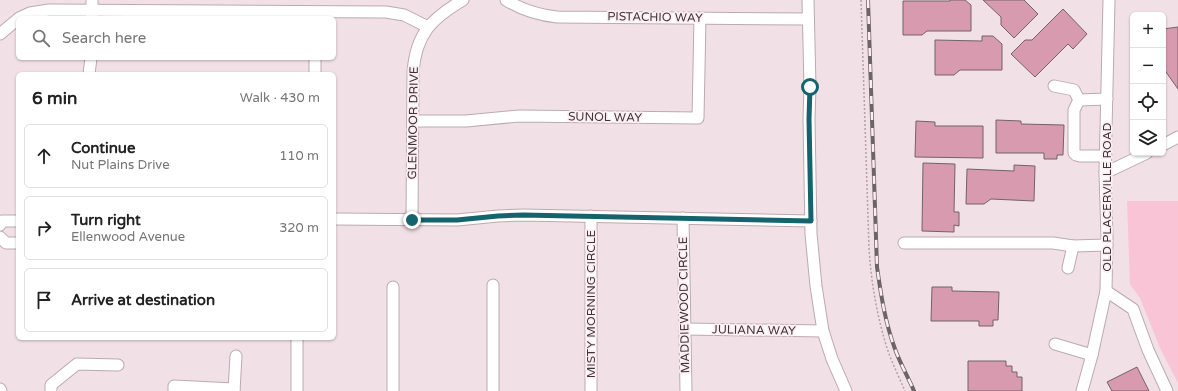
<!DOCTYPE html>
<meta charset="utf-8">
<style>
body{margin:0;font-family:"Varela Round",sans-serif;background:#f2f2f2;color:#222}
.controls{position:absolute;right:12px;top:12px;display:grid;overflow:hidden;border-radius:6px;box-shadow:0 1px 3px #0004}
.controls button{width:36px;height:36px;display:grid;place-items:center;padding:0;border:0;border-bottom:1px solid #e0e0e0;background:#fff;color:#222;font:20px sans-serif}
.stop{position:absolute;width:12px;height:12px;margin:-9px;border:3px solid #15636c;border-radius:50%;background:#fff}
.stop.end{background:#15636c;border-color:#fff;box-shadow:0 1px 4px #0008}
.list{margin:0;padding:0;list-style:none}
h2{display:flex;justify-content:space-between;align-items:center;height:52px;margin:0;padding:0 16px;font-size:17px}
h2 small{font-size:13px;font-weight:400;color:#767676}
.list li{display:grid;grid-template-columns:26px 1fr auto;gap:12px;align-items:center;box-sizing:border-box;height:64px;margin:0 8px 8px;padding:0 8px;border:1px solid #e0e0e0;border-radius:6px}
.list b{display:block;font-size:15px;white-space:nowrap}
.list p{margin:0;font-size:13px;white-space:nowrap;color:#767676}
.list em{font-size:13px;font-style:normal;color:#767676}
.icon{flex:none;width:22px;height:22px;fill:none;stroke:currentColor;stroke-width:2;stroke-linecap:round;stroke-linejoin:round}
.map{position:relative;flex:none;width:1178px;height:391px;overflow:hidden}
.search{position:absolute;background:#fff;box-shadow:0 1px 3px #0004;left:16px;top:16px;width:320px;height:44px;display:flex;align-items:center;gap:10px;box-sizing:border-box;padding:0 14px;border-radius:6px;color:#767676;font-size:15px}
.panel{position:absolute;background:#fff;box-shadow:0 1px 3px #0004;left:16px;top:72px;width:320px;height:268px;border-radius:6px}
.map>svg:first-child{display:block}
.green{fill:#f9c4d5}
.building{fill:#d79aaf;stroke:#726368}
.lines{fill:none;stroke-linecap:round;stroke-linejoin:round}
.minor-casing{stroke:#bbabb0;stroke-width:13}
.path{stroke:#afa2a6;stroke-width:1.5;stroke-dasharray:2 2;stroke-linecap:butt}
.minor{stroke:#fff;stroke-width:11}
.rail-casing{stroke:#6d6466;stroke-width:4}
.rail{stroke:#feedf3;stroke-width:2.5;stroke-dasharray:8;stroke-linecap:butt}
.route{stroke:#15636c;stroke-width:5}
.labels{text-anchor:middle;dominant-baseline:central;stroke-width:3.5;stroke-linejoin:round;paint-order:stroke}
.street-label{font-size:12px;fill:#3c3638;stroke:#feedf3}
</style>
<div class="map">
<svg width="1178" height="391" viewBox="0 0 1178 391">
<rect width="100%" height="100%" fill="#f1e0e5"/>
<path class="green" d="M1127,201H1178V383L1160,348L1140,298L1130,284Z"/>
<g class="building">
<path d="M950,0H965L971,5V31H927L922,35H903V1H950Z"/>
<path d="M983,0H1024L1038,14L1014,38L1001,25V17Z"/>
<path d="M1063,9L1087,34L1073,49L1068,44L1035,77L1011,54L1025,40H1032Z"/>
<path d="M1178,27V89L1166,72L1163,64V29Z"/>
<path d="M982,36H993L1002,44V70H960L954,75H935V40L982,41Z"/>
<path d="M996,120L1021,121V124L1064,125L1063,155H1057V159H1044V153H996Z"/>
<path d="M916,121L935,122V126H983V158L915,157Z"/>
<path d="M923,163L955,164L954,212H959V226L954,225V232L922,231Z"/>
<path d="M1014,165L1035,166L1034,201L991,199L984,204H966L967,169L1014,171Z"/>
<path d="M932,287H952V291L999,292L998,320H993V326H979V321H931Z"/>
<path d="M968,361H1006V366H1012V372H1017V377H1022V391H968Z"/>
<path d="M1137,367L1149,391H1112L1107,382Z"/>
</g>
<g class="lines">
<g class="minor-casing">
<g id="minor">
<path d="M506,0C522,10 538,15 557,17L808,19"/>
<path d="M808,0L810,87L809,119L811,234L816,286L823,331L832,359L846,391"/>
<path d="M19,18L30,13L49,10L386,12L404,15L428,27"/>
<path d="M92,18V0"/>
<path d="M0,34L18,19"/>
<path d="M315,58V74"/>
<path d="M89,74L91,58"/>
<path d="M1054,86L1074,90L1079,100"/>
<path d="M1079,100L1074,110V153L1076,155L1080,156H1106"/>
<path d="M1079,100L1107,99"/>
<path d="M413,121H466L519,116L698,118L700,18"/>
<path d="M1163,145L1178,137"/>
<path d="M1105,173L1147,153"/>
<path d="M683,218L686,391"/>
<path d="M334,219L457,220L498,216L523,215L811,221"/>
<path d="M412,220L413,72C416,34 431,19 463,0"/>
<path d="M0,225L2,221H18"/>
<path d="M0,237L6,243H18"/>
<path d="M904,243H1053L1073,246L1107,245"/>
<path d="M1068,268L1073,246"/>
<path d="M493,285V391"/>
<path d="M393,287V391"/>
<path d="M1106,291L1133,309L1148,350L1167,391"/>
<path d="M685,329L823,331"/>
<path d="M297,338V391"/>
<path d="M1055,344L1092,355"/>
<path d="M0,389L1,391"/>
<path d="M51,391V385L77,364L118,365"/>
<path d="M174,391V386L234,389"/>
<path d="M234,391L236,356"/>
<path d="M591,391V216"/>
<path d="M1082,391L1092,355L1106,291L1107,237L1105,173L1109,0"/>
</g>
</g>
<path class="path" d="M861,0L869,248C871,282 877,316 887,348C892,363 899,377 905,391"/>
<use href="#minor" class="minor"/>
<g class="rail-casing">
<path id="rail" d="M868,0L877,267C881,295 885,322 895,349C900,363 908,377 914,391"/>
</g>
<use href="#rail" class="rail"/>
</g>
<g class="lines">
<path class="route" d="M412,220H457L498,216L523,215L811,221L809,119L810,87"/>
</g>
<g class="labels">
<g class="street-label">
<text transform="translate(655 17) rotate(1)">PISTACHIO WAY</text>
<text transform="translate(605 117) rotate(1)">SUNOL WAY</text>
<text transform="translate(413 123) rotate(-89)">GLENMOOR DRIVE</text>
<text transform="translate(1107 197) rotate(-90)">OLD PLACERVILLE ROAD</text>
<text transform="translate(591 304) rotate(-90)">MISTY MORNING CIRCLE</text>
<text transform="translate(684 305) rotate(-91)">MADDIEWOOD CIRCLE</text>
<text transform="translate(754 330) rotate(1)">JULIANA WAY</text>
</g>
</g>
</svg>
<div class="controls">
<button>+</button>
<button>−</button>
<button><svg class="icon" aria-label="locate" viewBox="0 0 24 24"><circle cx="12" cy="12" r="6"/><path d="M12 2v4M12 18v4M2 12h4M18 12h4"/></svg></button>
<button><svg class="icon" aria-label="layers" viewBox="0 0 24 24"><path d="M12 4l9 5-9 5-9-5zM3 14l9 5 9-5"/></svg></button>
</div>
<div class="stop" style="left:810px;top:87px"></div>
<div class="stop end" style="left:412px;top:220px"></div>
<div class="search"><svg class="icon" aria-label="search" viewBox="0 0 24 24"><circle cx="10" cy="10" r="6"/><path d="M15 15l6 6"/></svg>Search here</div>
<section class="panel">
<h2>6 min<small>Walk · 430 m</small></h2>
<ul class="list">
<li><svg class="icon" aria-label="ahead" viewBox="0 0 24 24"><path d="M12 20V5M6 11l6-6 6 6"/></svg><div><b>Continue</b><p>Nut Plains Drive</p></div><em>110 m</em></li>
<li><svg class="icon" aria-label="right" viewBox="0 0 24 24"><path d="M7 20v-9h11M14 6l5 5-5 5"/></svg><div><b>Turn right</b><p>Ellenwood Avenue</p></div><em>320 m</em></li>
<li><svg class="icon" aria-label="arrive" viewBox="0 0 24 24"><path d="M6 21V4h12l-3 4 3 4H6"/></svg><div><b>Arrive at destination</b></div></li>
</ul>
</section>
</div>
